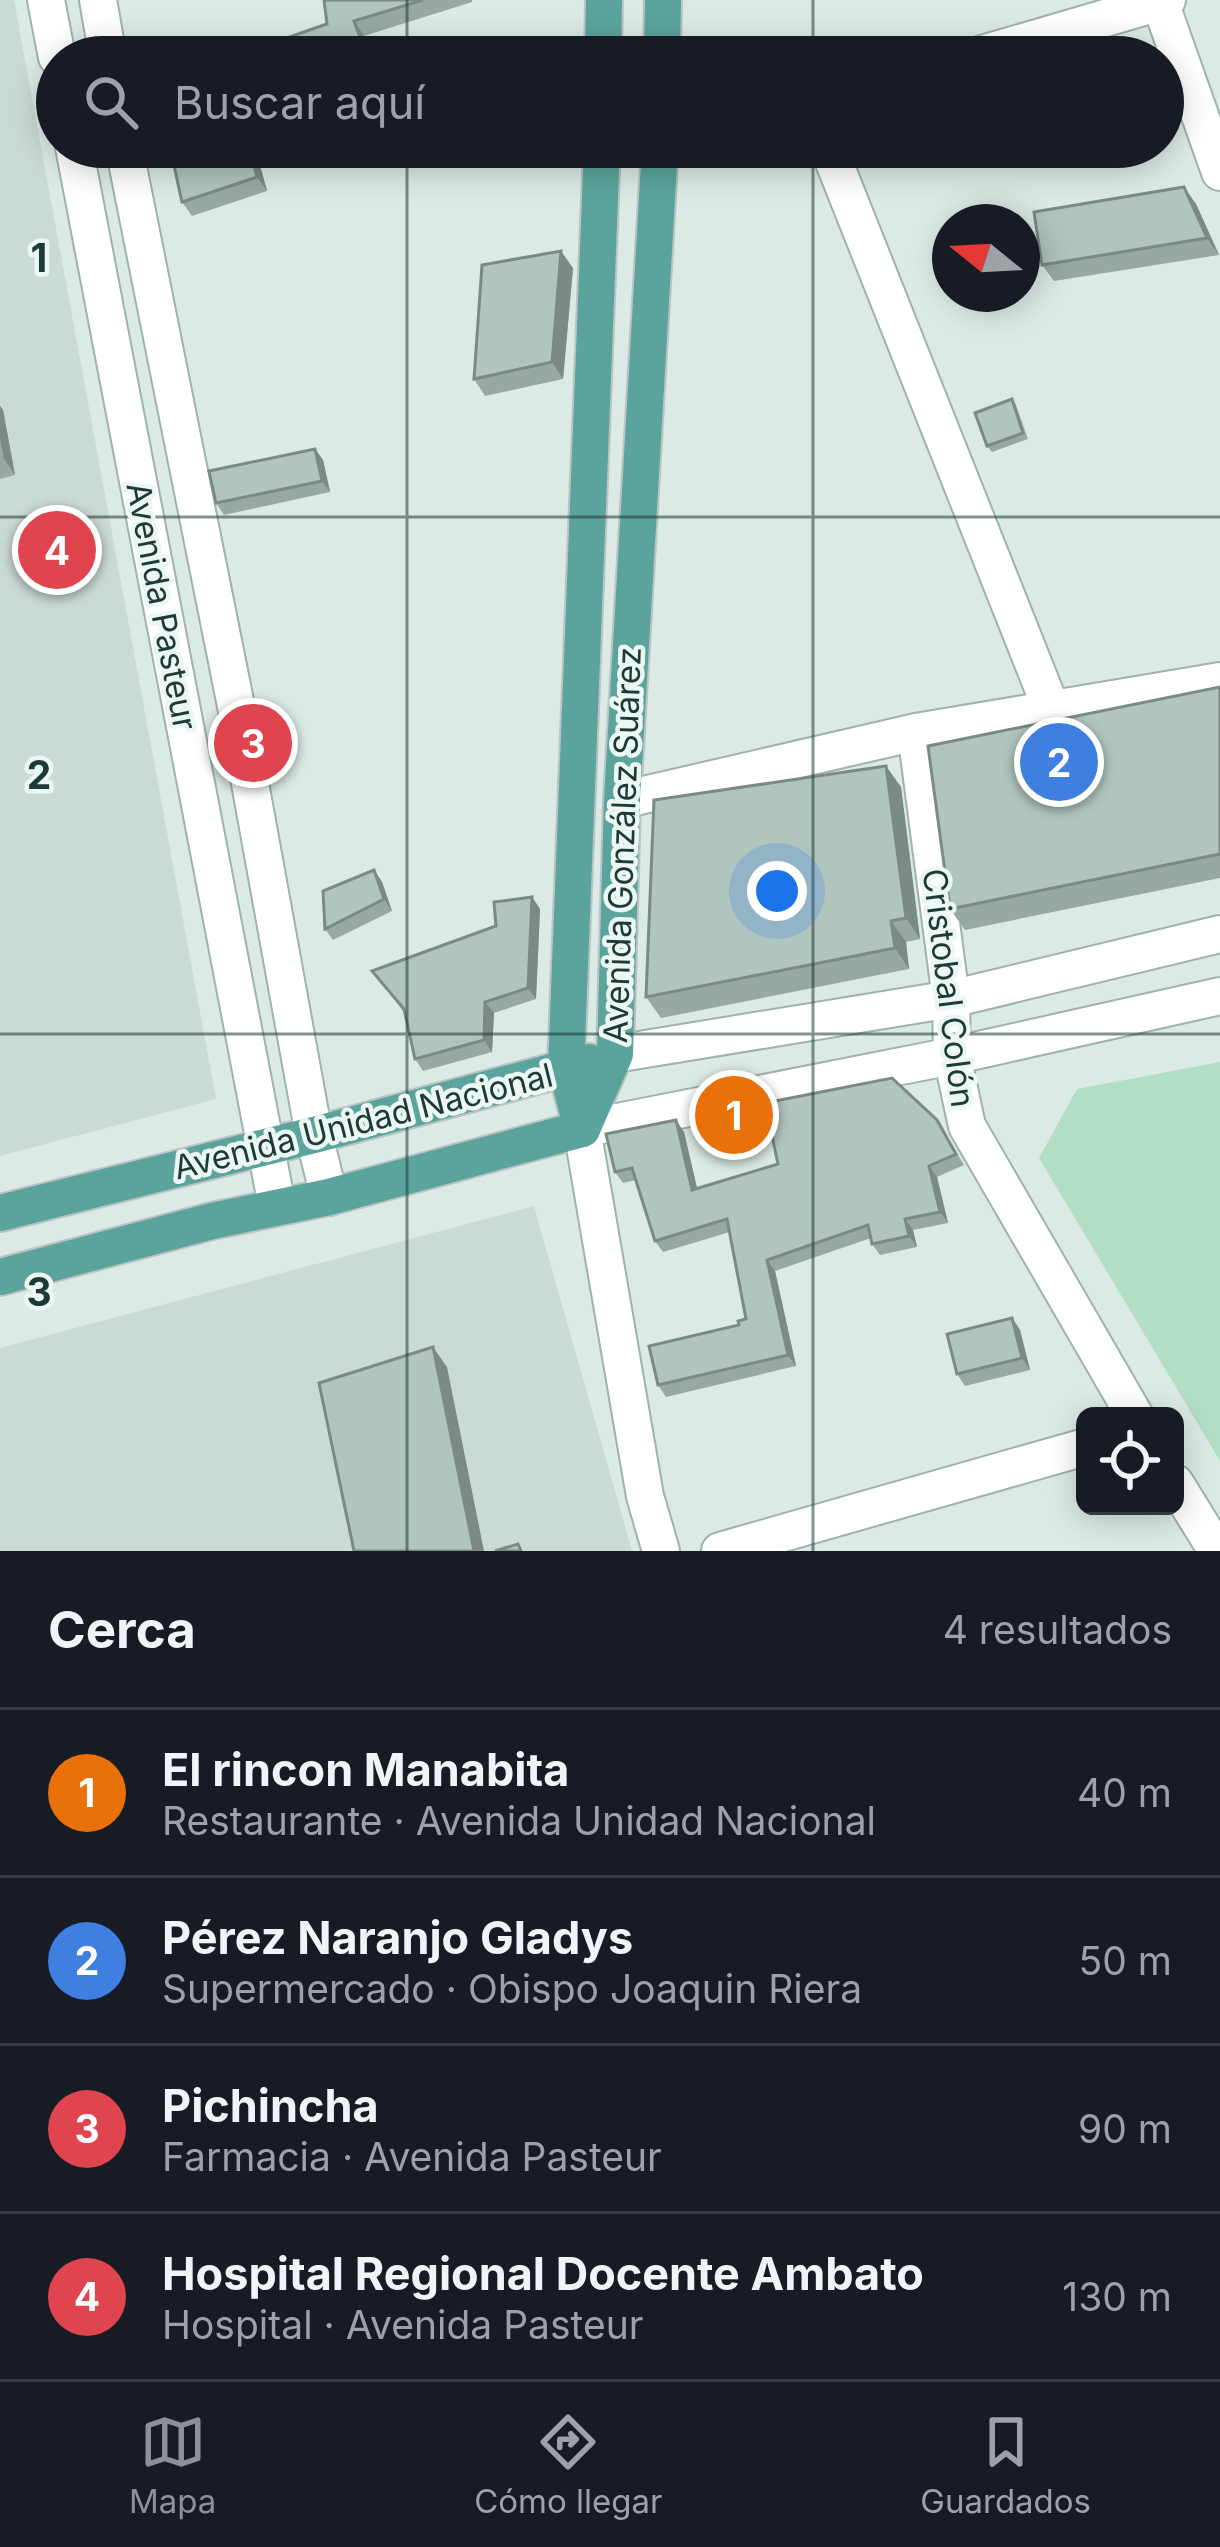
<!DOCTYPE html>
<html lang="es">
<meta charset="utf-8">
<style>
body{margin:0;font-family:Inter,sans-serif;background:#242831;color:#f1f3f6}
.controls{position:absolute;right:36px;bottom:36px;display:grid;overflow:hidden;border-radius:18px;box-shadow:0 6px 30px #0003}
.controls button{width:108px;height:108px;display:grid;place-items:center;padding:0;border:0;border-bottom:3px solid #363941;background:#171b24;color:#f1f3f6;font:60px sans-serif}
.compass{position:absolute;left:932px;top:204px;width:108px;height:108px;border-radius:50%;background:#171b24;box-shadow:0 6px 30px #0003;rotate:288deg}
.you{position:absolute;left:777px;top:891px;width:42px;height:42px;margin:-30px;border:9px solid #fff;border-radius:50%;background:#1a73e8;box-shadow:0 0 0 18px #1a73e833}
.badge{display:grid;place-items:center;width:78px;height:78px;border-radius:50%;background:#8c9099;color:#fff;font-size:39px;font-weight:700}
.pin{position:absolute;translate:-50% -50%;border:6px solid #fff;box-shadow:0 3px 12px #0006}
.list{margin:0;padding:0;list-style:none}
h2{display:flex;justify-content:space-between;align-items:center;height:156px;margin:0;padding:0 48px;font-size:51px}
h2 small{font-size:39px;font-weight:400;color:#9ea1a6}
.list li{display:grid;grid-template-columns:78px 1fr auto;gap:36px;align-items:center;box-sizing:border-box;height:168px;padding:0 48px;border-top:3px solid #363941}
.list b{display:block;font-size:45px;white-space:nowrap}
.list p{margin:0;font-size:39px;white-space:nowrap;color:#9ea1a6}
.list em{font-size:39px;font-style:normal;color:#9ea1a6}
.icon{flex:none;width:66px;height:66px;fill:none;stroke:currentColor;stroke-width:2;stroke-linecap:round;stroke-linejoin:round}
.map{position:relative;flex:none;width:1220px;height:1551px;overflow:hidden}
.search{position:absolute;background:#171b24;box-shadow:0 6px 30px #0003;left:36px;right:36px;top:36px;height:132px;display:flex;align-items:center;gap:30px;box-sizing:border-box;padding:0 42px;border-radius:66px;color:#9ea1a6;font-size:45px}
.sheet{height:828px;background:#171b24}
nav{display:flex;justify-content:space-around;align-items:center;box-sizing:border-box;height:168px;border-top:3px solid #363941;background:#171b24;font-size:33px;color:#9ea1a6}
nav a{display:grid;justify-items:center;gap:6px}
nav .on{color:#8c9099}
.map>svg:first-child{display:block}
.built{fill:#cadad5}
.green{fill:#b2dec5}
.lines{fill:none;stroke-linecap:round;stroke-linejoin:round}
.minor-casing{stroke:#9fb2ae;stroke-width:40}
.major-casing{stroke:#bbc4c3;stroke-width:40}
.minor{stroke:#fff;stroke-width:36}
.major{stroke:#5ba49d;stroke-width:36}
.wall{fill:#98a9a4}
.shaded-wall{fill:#7c8a86}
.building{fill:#b1c5bf;stroke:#7c8a86;stroke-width:3}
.grid{fill:none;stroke:#1d3a37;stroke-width:3;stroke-opacity:0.55}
.labels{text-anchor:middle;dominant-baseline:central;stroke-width:9;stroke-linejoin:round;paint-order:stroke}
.street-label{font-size:33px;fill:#1d3a37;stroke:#ecf7f3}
.grid-label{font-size:39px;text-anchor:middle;font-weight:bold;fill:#1d3a37;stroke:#ecf7f3;stroke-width:9;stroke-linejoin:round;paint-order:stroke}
</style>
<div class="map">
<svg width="1220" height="1551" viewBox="0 0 1220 1551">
<rect width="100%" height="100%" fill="#dceae6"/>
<g class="built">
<path d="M0,0H14L216,1099L0,1156Z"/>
<path d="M534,1206L632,1551H0V1348Z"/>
</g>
<path class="green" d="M1220,1062V1461L1039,1158L1077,1089Z"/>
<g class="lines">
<g class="minor-casing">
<g id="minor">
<path d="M46,0L57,57"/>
<path d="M98,0L108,57"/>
<path d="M1160,2L1220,172"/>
<path d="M972,57L1167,0"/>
<path d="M74,147L277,1206"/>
<path d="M124,147L236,706L314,1135L329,1197"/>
<path d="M828,147L1051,708"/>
<path d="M916,732L951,999L952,1056L967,1126L1135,1416"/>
<path d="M622,800L916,732L1220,681"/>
<path d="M615,1054L951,999L1220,934"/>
<path d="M1175,1483L1217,1551"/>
<path d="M661,1551L645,1496L582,1129L952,1056L1220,996"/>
<path d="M720,1551L1085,1447"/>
</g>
</g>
<g class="major-casing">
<g id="major">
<path d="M603,57L604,0"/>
<path d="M662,57L663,0"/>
<path d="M582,1129L615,1054L622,800L660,147"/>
<path d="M582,1129L566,1068L602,147"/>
<path d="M0,1213L314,1135L589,1062"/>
<path d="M0,1277L212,1221L329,1197L582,1129"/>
</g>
</g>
<use href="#minor" class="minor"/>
<use href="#major" class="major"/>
</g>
<g class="wall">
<path d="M324,0H472V2L364,36L327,24Z"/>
<path d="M170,147H305L306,153L259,162L267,191L192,216L182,202Z"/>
<path d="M941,147H991L950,160Z"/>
<path d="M1196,204L1219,255L1054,281L1042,265Z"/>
<path d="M573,268L563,379L485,396L474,379Z"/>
<path d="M1012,399L1016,405L1028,439L992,452L987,446Z"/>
<path d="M0,406L3,410L15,475L0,479Z"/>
<path d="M315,449L323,460L330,492L224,515L216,503Z"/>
<path d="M1220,687V878L965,930L950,909Z"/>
<path d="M901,787L920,939L906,942L909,969L661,1018L646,997Z"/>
<path d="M374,870L382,882L392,911L333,940L325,929Z"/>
<path d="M532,897L540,909L536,999L494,1013L492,1052L423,1071L415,1059L404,1012L372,971L496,926Z"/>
<path d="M937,1120L964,1165L937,1177L948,1223L913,1230L917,1247L880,1255L872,1244L871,1238L775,1271L796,1366L666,1397L658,1385L746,1319L730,1232L663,1252L655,1241L636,1180L623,1183L615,1172L684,1132L697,1188Z"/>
<path d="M1012,1318L1020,1330L1030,1370L965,1386L957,1374Z"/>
</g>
<g class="shaded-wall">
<path d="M354,21L364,36L371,57H367Z"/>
<path d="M249,148L259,162L267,191L257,177Z"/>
<path d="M1184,187L1196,204L1219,255L1207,238Z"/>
<path d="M561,251L573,268L563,379L552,362Z"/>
<path d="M0,406L3,410L15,475L4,459L0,439Z"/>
<path d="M315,449L323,460L330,492L322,481Z"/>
<path d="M886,766L901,787L920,939L906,918Z"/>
<path d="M374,870L382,882L392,911L384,899Z"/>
<path d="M532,897L540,909L536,999L528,988Z"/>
<path d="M891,921L906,942L909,969L895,948Z"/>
<path d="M485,1002L494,1013L492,1052L484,1040Z"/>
<path d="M676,1120L684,1132L700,1201L692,1190Z"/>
<path d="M929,1166L937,1177L948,1223L940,1212Z"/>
<path d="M905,1219L913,1230L917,1247L909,1236Z"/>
<path d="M767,1260L775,1271L796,1366L788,1355Z"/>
<path d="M1012,1318L1020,1330L1030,1370L1022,1358Z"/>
<path d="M433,1347L447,1367L484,1551H474Z"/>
</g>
<g class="building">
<path d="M324,0H423L354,21L367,57H276L272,43L327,24Z"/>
<path d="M170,147H254L249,148L257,177L182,202Z"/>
<path d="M1184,187L1207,238L1042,265L1034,212Z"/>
<path d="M561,251L552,362L474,379L482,265Z"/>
<path d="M1012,399L1023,433L987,446L975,413Z"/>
<path d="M315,449L322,481L216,503L209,471Z"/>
<path d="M1220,687V854L950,909L928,746Z"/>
<path d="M886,766L906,918L891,921L895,948L646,997L654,800Z"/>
<path d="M374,870L384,899L325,929L323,891Z"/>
<path d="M532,897L528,988L485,1002L484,1040L415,1059L404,1009L372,971L496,926L494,902Z"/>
<path d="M892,1078L937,1120L956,1154L929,1166L940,1212L905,1219L909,1236L872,1244L868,1225L767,1260L788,1355L658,1385L649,1346L739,1325L738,1321L746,1319L727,1219L655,1241L632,1168L615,1172L606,1134L676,1120L692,1190L778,1164L765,1103Z"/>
<path d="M1012,1318L1022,1358L957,1374L947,1334Z"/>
<path d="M433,1347L474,1551H354L319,1383Z"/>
<path d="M518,1544L521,1551H495Z"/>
</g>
<path class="grid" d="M407,0V57M813,0V57M407,147V1551M813,147V1551M0,517H1220M0,1034H1220"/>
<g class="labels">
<g class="street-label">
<text transform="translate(162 606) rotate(79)">Avenida Pasteur</text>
<text transform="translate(622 845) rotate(-88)">Avenida González Suárez</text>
<text transform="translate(949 988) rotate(83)">Cristobal Colón</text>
<text transform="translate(363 1121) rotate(-14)">Avenida Unidad Nacional</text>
</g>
</g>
<g class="grid-label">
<text x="39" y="272">1</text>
<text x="39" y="789">2</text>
<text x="39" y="1306">3</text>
</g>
</svg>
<div class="controls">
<button><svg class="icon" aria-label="locate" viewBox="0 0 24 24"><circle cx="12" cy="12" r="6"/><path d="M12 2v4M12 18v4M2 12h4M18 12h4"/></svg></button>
</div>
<svg class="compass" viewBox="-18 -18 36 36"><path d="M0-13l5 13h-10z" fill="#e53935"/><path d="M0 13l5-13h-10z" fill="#9ea1a6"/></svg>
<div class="you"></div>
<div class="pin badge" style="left:734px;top:1115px;background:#e8710a">1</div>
<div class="pin badge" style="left:1059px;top:762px;background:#3f7fe0">2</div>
<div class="pin badge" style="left:253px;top:743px;background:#e0444e">3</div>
<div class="pin badge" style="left:57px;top:550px;background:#e0444e">4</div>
<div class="search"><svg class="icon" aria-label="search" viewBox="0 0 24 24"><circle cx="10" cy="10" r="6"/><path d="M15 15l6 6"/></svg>Buscar aquí</div>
</div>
<section class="sheet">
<h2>Cerca<small>4 resultados</small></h2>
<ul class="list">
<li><span class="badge" style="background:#e8710a">1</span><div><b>El rincon Manabita</b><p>Restaurante · Avenida Unidad Nacional</p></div><em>40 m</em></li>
<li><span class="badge" style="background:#3f7fe0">2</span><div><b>Pérez Naranjo Gladys</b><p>Supermercado · Obispo Joaquin Riera</p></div><em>50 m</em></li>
<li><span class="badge" style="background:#e0444e">3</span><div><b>Pichincha</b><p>Farmacia · Avenida Pasteur</p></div><em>90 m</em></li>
<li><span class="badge" style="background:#e0444e">4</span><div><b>Hospital Regional Docente Ambato</b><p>Hospital · Avenida Pasteur</p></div><em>130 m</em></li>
</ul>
</section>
<nav>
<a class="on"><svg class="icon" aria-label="map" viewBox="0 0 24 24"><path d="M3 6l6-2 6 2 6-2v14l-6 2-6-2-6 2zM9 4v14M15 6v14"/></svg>Mapa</a>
<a><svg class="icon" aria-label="directions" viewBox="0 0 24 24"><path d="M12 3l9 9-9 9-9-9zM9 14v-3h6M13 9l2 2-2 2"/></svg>Cómo llegar</a>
<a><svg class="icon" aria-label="saved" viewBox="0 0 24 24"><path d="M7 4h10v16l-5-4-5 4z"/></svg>Guardados</a>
</nav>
